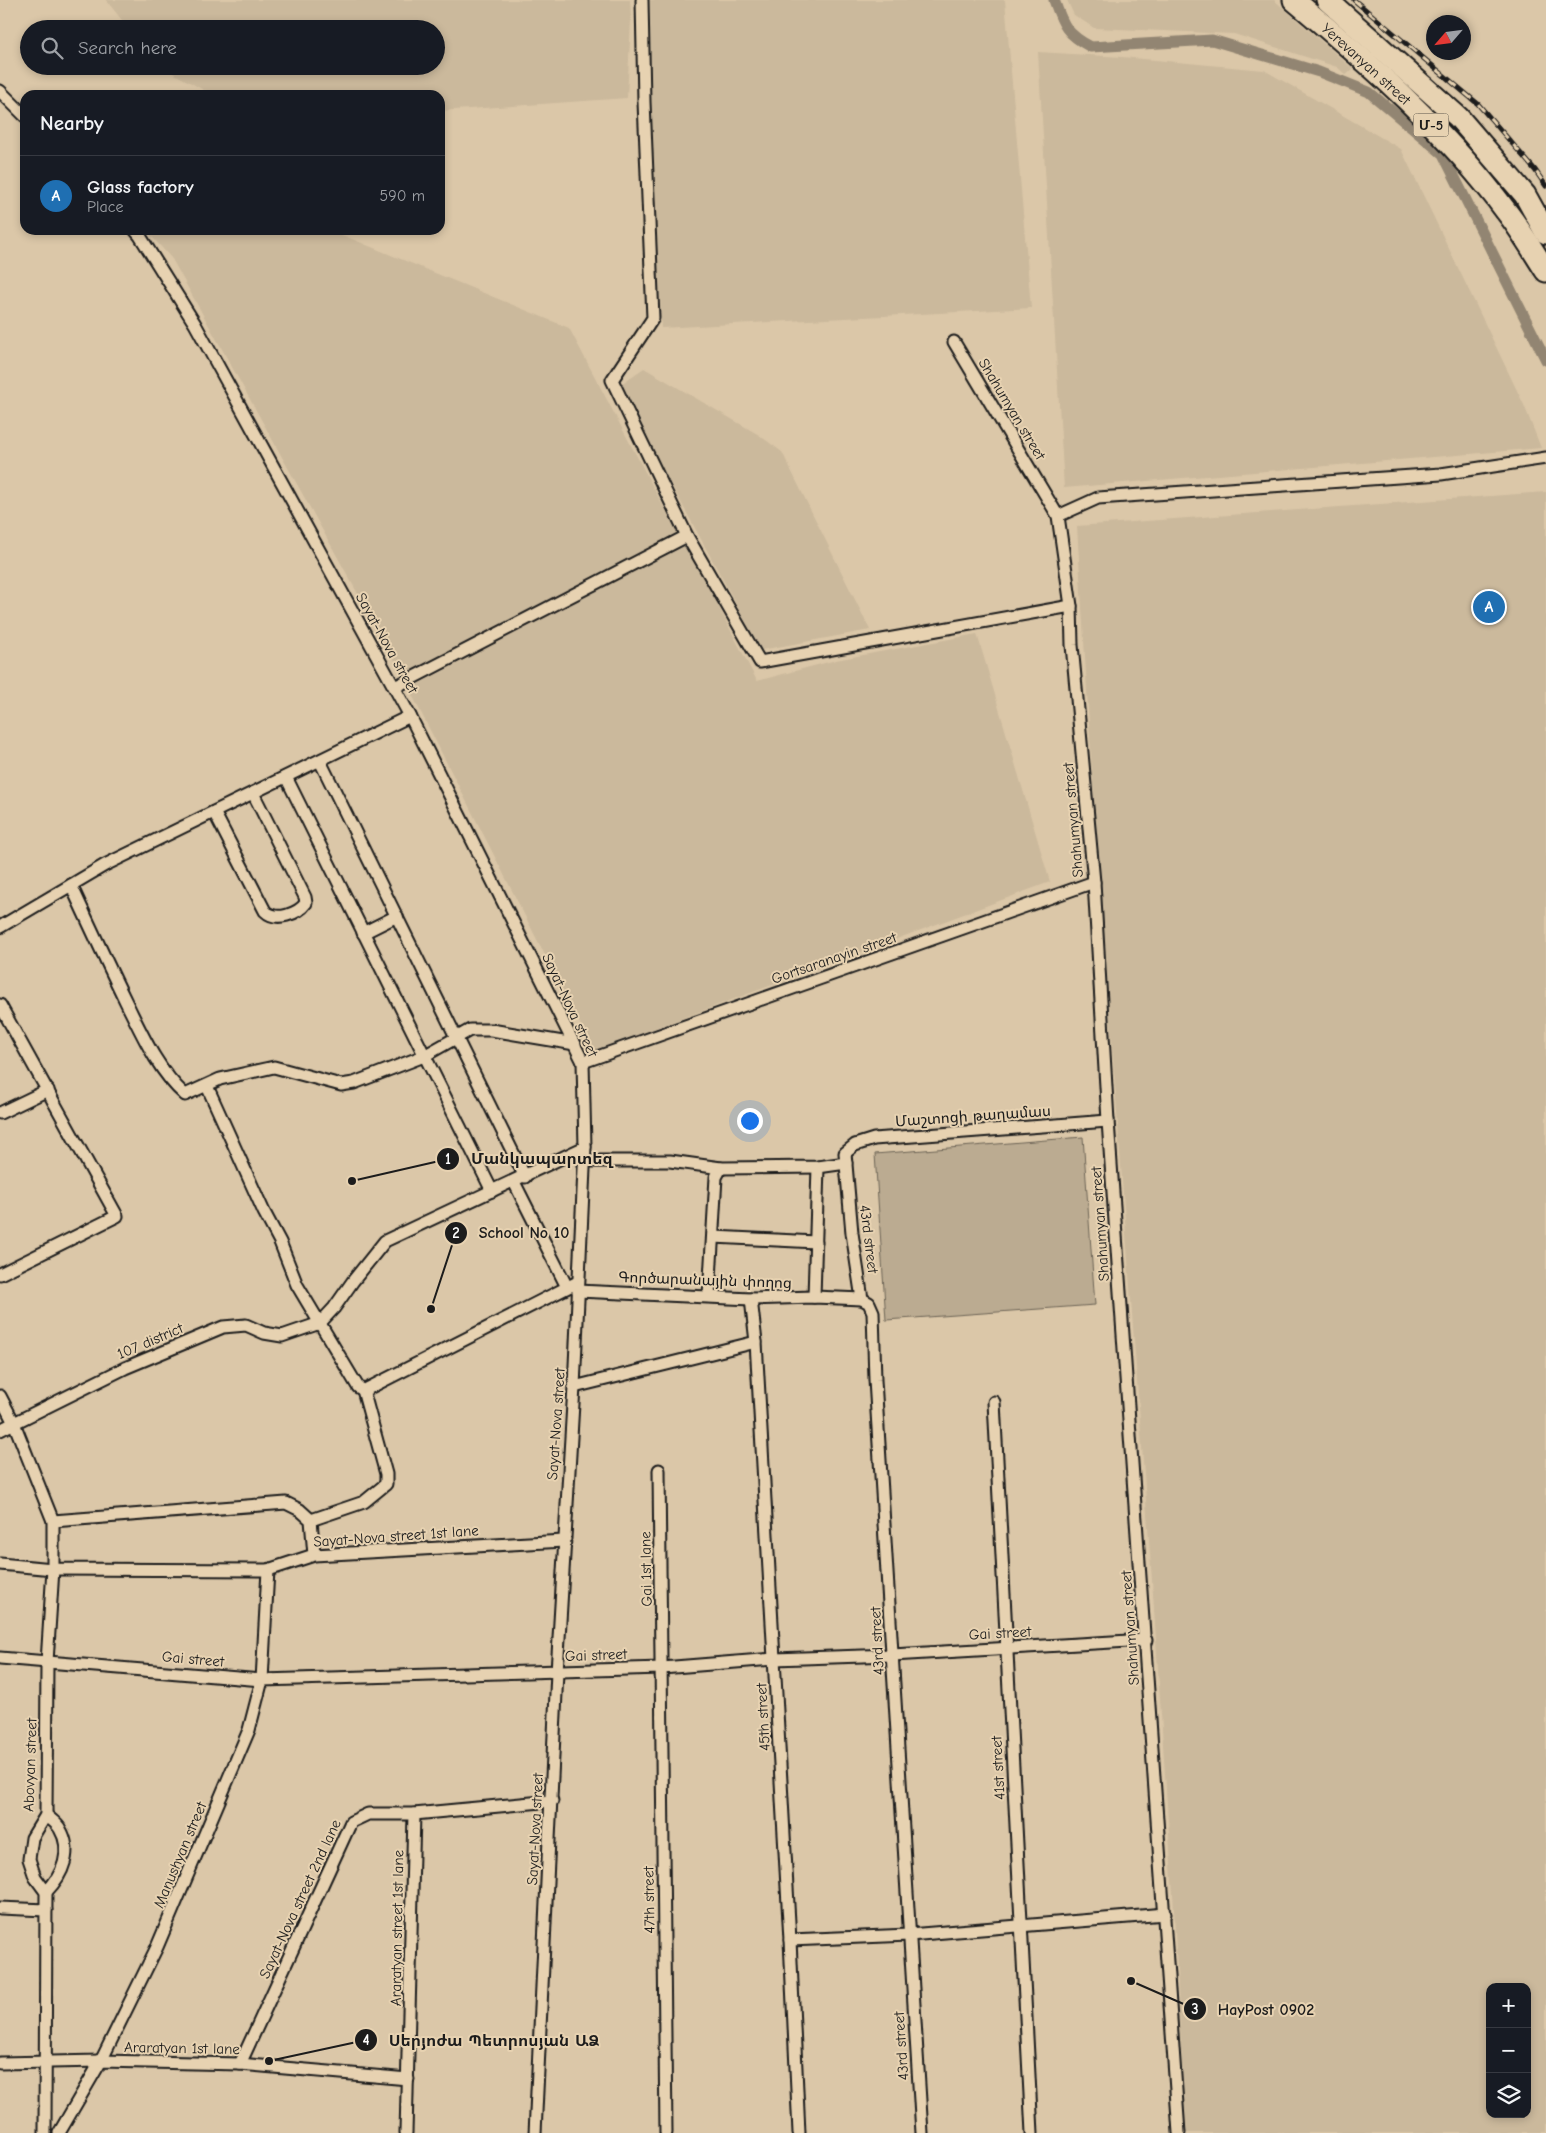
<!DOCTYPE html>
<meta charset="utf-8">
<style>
body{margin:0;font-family:"Comic Neue","Noto Sans Armenian",sans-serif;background:#20242c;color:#f1f3f6}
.controls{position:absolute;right:15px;bottom:15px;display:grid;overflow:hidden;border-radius:10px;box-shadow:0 2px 8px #0003}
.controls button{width:45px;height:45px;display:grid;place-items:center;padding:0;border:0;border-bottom:1px solid #363941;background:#171b24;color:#f1f3f6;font:25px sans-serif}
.compass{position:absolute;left:1426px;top:15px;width:45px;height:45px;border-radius:50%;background:#171b24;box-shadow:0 2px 8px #0003;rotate:242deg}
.you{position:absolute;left:749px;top:1120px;width:18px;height:18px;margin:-12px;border:4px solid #fff;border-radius:50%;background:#1a73e8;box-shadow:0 0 0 8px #1a73e833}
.badge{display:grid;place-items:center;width:32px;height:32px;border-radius:50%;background:#1f6fb2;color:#fff;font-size:16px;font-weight:700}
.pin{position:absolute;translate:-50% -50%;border:2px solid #fff;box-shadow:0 1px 5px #0006}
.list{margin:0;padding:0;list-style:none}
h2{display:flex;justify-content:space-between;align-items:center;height:65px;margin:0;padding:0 20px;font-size:21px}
h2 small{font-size:16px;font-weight:400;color:#9ea1a6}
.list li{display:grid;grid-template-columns:32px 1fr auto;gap:15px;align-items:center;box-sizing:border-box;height:80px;padding:0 20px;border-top:1px solid #363941}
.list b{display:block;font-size:19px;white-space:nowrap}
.list p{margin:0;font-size:16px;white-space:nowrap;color:#9ea1a6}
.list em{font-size:16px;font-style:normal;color:#9ea1a6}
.icon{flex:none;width:28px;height:28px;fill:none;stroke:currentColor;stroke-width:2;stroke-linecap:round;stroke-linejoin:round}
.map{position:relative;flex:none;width:1546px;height:2133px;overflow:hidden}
.search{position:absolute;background:#171b24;box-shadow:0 2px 8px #0003;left:20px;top:20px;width:425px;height:55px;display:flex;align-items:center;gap:12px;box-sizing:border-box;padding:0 18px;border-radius:28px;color:#9ea1a6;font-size:19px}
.panel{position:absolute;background:#171b24;box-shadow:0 2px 8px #0003;left:20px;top:90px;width:425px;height:145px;border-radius:15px}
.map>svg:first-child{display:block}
.built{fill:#cbb99c;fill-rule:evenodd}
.green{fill:#bbab91;stroke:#6c6456}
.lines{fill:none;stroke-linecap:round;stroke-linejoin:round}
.canal{stroke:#928572;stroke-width:11}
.street-casing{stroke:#1c1c1c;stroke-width:15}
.highway-casing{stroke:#1c1c1c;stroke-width:25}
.street{stroke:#e7d2b1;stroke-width:11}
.highway{stroke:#e7d2b1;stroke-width:21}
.rail-casing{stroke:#1c1c1c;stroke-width:5}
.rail{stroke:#e7d2b1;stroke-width:3;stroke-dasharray:9;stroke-linecap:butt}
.labels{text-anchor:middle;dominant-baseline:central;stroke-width:4;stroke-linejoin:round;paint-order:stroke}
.shield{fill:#e7d2b1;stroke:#595349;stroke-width:1}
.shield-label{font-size:14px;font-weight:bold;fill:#1c1c1c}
.street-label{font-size:15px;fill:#1c1c1c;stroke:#e7d2b1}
.leader{fill:none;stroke:#1c1c1c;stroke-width:2}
.callout-dot{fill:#1c1c1c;stroke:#e7d2b1;stroke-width:2}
.mark-label{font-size:15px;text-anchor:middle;font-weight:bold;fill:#fff}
.callout-label{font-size:16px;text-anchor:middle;font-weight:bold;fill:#1c1c1c;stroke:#e7d2b1;stroke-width:4;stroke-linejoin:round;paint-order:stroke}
</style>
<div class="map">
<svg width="1546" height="2133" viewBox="0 0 1546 2133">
<rect width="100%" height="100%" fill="#dbc7a8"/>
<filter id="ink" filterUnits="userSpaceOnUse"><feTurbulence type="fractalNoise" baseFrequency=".02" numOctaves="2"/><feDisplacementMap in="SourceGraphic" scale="10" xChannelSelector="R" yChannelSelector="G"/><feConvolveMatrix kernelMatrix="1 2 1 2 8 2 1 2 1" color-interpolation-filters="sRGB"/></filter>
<g filter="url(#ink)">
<g class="built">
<path d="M106,0H630L631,20L627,98L440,111V95H213L160,66H436V29H129Z"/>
<path d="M648,0H1005L1031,308L661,328L649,93Z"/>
<path d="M1067,0H1274L1353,69L1346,75L1337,67L1234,34L1094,28L1074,15Z"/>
<path d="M1038,52L1122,57L1264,70L1401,149L1524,405L1541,448L1064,488Z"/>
<path d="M146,230H330L569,328L679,536L403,675L172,259Z"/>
<path d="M644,368L759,435L782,452L870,630L761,650L637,421L621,384Z"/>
<path d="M1546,492V2133H1185L1174,1909L1153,1594L1094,805L1077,526ZM1490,1987H1527V2114H1490Z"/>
<path d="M686,544L757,681L836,660L977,634L1050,882L594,1051L409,689Z"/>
</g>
<path class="green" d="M1083,1137L1095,1305L886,1320L875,1154Z"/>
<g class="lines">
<path class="canal" d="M1054,0C1063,25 1066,34 1091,47L1212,40L1319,72L1369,92L1443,154L1546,360"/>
<g class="street-casing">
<g id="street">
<path d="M642,0L644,102L653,318L612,380L687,536L760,662L1071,606"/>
<path d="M0,91L25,116"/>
<path d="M135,230L140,236L195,324L410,716L583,1062L585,1147L574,1387L557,1672L535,2133"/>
<path d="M954,342L1058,516L1071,606L1072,645L1094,882L1108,1121L1179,2133"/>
<path d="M1058,516L1098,498L1441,474L1546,458"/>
<path d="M395,687L687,536"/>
<path d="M320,761L525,1177"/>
<path d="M286,777L492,1191"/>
<path d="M214,812L265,911C276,922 298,914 306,903L305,897L253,793"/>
<path d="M71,885C89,924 107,963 126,1002C142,1034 158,1071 185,1095L220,1079L274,1067L341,1085L354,1083L424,1056L470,1030H491L575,1044"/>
<path d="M0,927L105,865L410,716"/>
<path d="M363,933L397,916"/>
<path d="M0,1005L117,1216L0,1274"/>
<path d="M583,1062L1094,882"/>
<path d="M207,1086L264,1212L280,1242L297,1285L358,1387L363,1390L367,1389L578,1282"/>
<path d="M0,1113L48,1090"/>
<path d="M584,1161H670L721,1168"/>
<path d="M514,1182L567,1287"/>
<path d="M713,1237L816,1242"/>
<path d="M578,1291L751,1299L814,1297L862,1299"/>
<path d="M709,1296L716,1177L721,1168L818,1167L846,1163"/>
<path d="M814,1297L818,1167"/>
<path d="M751,1299L756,1342L790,1940L799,2133"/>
<path d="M574,1387L756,1342"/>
<path d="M0,1396L14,1423L53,1521V1569L47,1662L46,1815L32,1838L29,1859L35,1877L46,1892L45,2133"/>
<path d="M994,1402L1032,2133"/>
<path d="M0,1430L125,1368L223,1327L246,1325L264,1333L282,1336L320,1323L334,1308L353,1281L385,1241L585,1147"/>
<path d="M659,1470L666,2133"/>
<path d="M311,1520L364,1502L386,1484V1474L363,1390"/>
<path d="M53,1521L286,1503L300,1510L311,1520L314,1555"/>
<path d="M0,1564L53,1569L268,1570L314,1555L564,1541"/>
<path d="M0,1658L262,1680L662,1668L774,1659L892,1655L1146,1640"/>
<path d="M46,1815C50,1819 57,1823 60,1829C73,1851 63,1875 46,1892"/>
<path d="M0,1908L46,1910"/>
<path d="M790,1940L909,1935L1165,1914"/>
<path d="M0,2063L101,2061L240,2064L408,2079"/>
<path d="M240,2064L351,1822L368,1814H414L552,1801"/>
<path d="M59,2133L101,2061L157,1947L249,1730L262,1680L268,1570"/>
<path d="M406,2133L414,1814"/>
<path d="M922,2133L875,1380L873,1312L869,1303L862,1299L852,1233L845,1153L855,1145L874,1139L1108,1121"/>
</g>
</g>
<g class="highway-casing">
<g id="highway">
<path d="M1294,0C1370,64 1447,131 1506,211C1521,230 1533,251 1546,271"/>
<path d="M1327,0L1458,117L1525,195L1546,233"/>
</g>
</g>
<use href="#street" class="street"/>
<use href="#highway" class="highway"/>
<g class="rail-casing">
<path id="rail" d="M1354,0L1478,104L1535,170L1546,186"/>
</g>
<use href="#rail" class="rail"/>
</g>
</g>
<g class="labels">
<rect class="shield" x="1413.5" y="113.5" width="35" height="23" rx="4"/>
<g class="shield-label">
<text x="1431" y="125">Մ-5</text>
</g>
<g class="street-label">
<text transform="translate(1366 64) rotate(42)">Yerevanyan street</text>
<text transform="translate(1012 409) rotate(59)">Shahumyan street</text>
<text transform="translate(387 643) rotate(61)">Sayat-Nova street</text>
<text transform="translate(1073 820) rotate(-95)">Shahumyan street</text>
<text transform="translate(834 958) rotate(-19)">Gortsaranayin street</text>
<text transform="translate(570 1005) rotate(65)">Sayat-Nova street</text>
<text transform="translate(973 1116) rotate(-4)">Մաշտոցի թաղամաս</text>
<text transform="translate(1100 1224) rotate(-94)">Shahumyan street</text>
<text transform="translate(869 1239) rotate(83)">43rd street</text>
<text transform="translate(705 1280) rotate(2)">Գործարանային փողոց</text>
<text transform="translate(150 1341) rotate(-23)">107 district</text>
<text transform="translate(556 1424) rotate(-86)">Sayat-Nova street</text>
<text transform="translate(396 1536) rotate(-4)">Sayat-Nova street 1st lane</text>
<text transform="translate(646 1569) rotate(-91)">Gai 1st lane</text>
<text transform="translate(1130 1628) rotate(-94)">Shahumyan street</text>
<text transform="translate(1000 1633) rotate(-3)">Gai street</text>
<text transform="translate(877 1641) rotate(-93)">43rd street</text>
<text transform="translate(596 1655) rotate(-2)">Gai street</text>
<text transform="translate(193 1659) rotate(5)">Gai street</text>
<text transform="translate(763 1717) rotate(-93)">45th street</text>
<text transform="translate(30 1765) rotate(-88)">Abovyan street</text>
<text transform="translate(998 1768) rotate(-93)">41st street</text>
<text transform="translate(535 1829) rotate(-87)">Sayat-Nova street</text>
<text transform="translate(180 1855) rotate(-67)">Manushyan street</text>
<text transform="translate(300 1899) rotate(-65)">Sayat-Nova street 2nd lane</text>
<text transform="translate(649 1900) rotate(-91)">47th street</text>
<text transform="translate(397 1928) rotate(-89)">Araratyan street 1st lane</text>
<text transform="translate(901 2046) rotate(-94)">43rd street</text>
<text transform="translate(182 2048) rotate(1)">Araratyan 1st lane</text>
</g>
</g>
<path class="leader" d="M352 1181L448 1159M431 1309L456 1233M1131 1981L1195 2009M269 2061L366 2040"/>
<g class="callout-dot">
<circle cx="352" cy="1181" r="5"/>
<circle cx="431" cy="1309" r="5"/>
<circle cx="1131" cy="1981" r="5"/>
<circle cx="269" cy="2061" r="5"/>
<circle cx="448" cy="1159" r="12"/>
<circle cx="456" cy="1233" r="12"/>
<circle cx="1195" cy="2009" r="12"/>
<circle cx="366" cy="2040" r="12"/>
</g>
<g class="mark-label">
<text x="448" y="1164">1</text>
<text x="456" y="1238">2</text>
<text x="1195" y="2014">3</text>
<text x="366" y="2045">4</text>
</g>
<g class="callout-label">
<text x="542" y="1164">Մանկապարտեզ</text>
<text x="524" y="1238">School No 10</text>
<text x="1266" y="2015">HayPost 0902</text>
<text x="494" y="2046">Սերյոժա Պետրոսյան ԱՁ</text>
</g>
</svg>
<div class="controls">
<button>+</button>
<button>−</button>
<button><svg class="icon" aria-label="layers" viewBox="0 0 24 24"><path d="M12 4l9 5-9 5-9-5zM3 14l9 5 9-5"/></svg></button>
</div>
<svg class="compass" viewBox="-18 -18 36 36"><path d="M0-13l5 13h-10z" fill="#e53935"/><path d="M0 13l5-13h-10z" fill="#9ea1a6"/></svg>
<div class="you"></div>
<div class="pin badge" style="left:1489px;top:607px">A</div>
<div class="search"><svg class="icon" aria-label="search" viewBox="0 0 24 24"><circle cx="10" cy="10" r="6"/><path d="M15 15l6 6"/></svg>Search here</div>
<section class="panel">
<h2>Nearby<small></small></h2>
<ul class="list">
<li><span class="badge">A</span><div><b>Glass factory</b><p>Place</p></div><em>590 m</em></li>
</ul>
</section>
</div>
